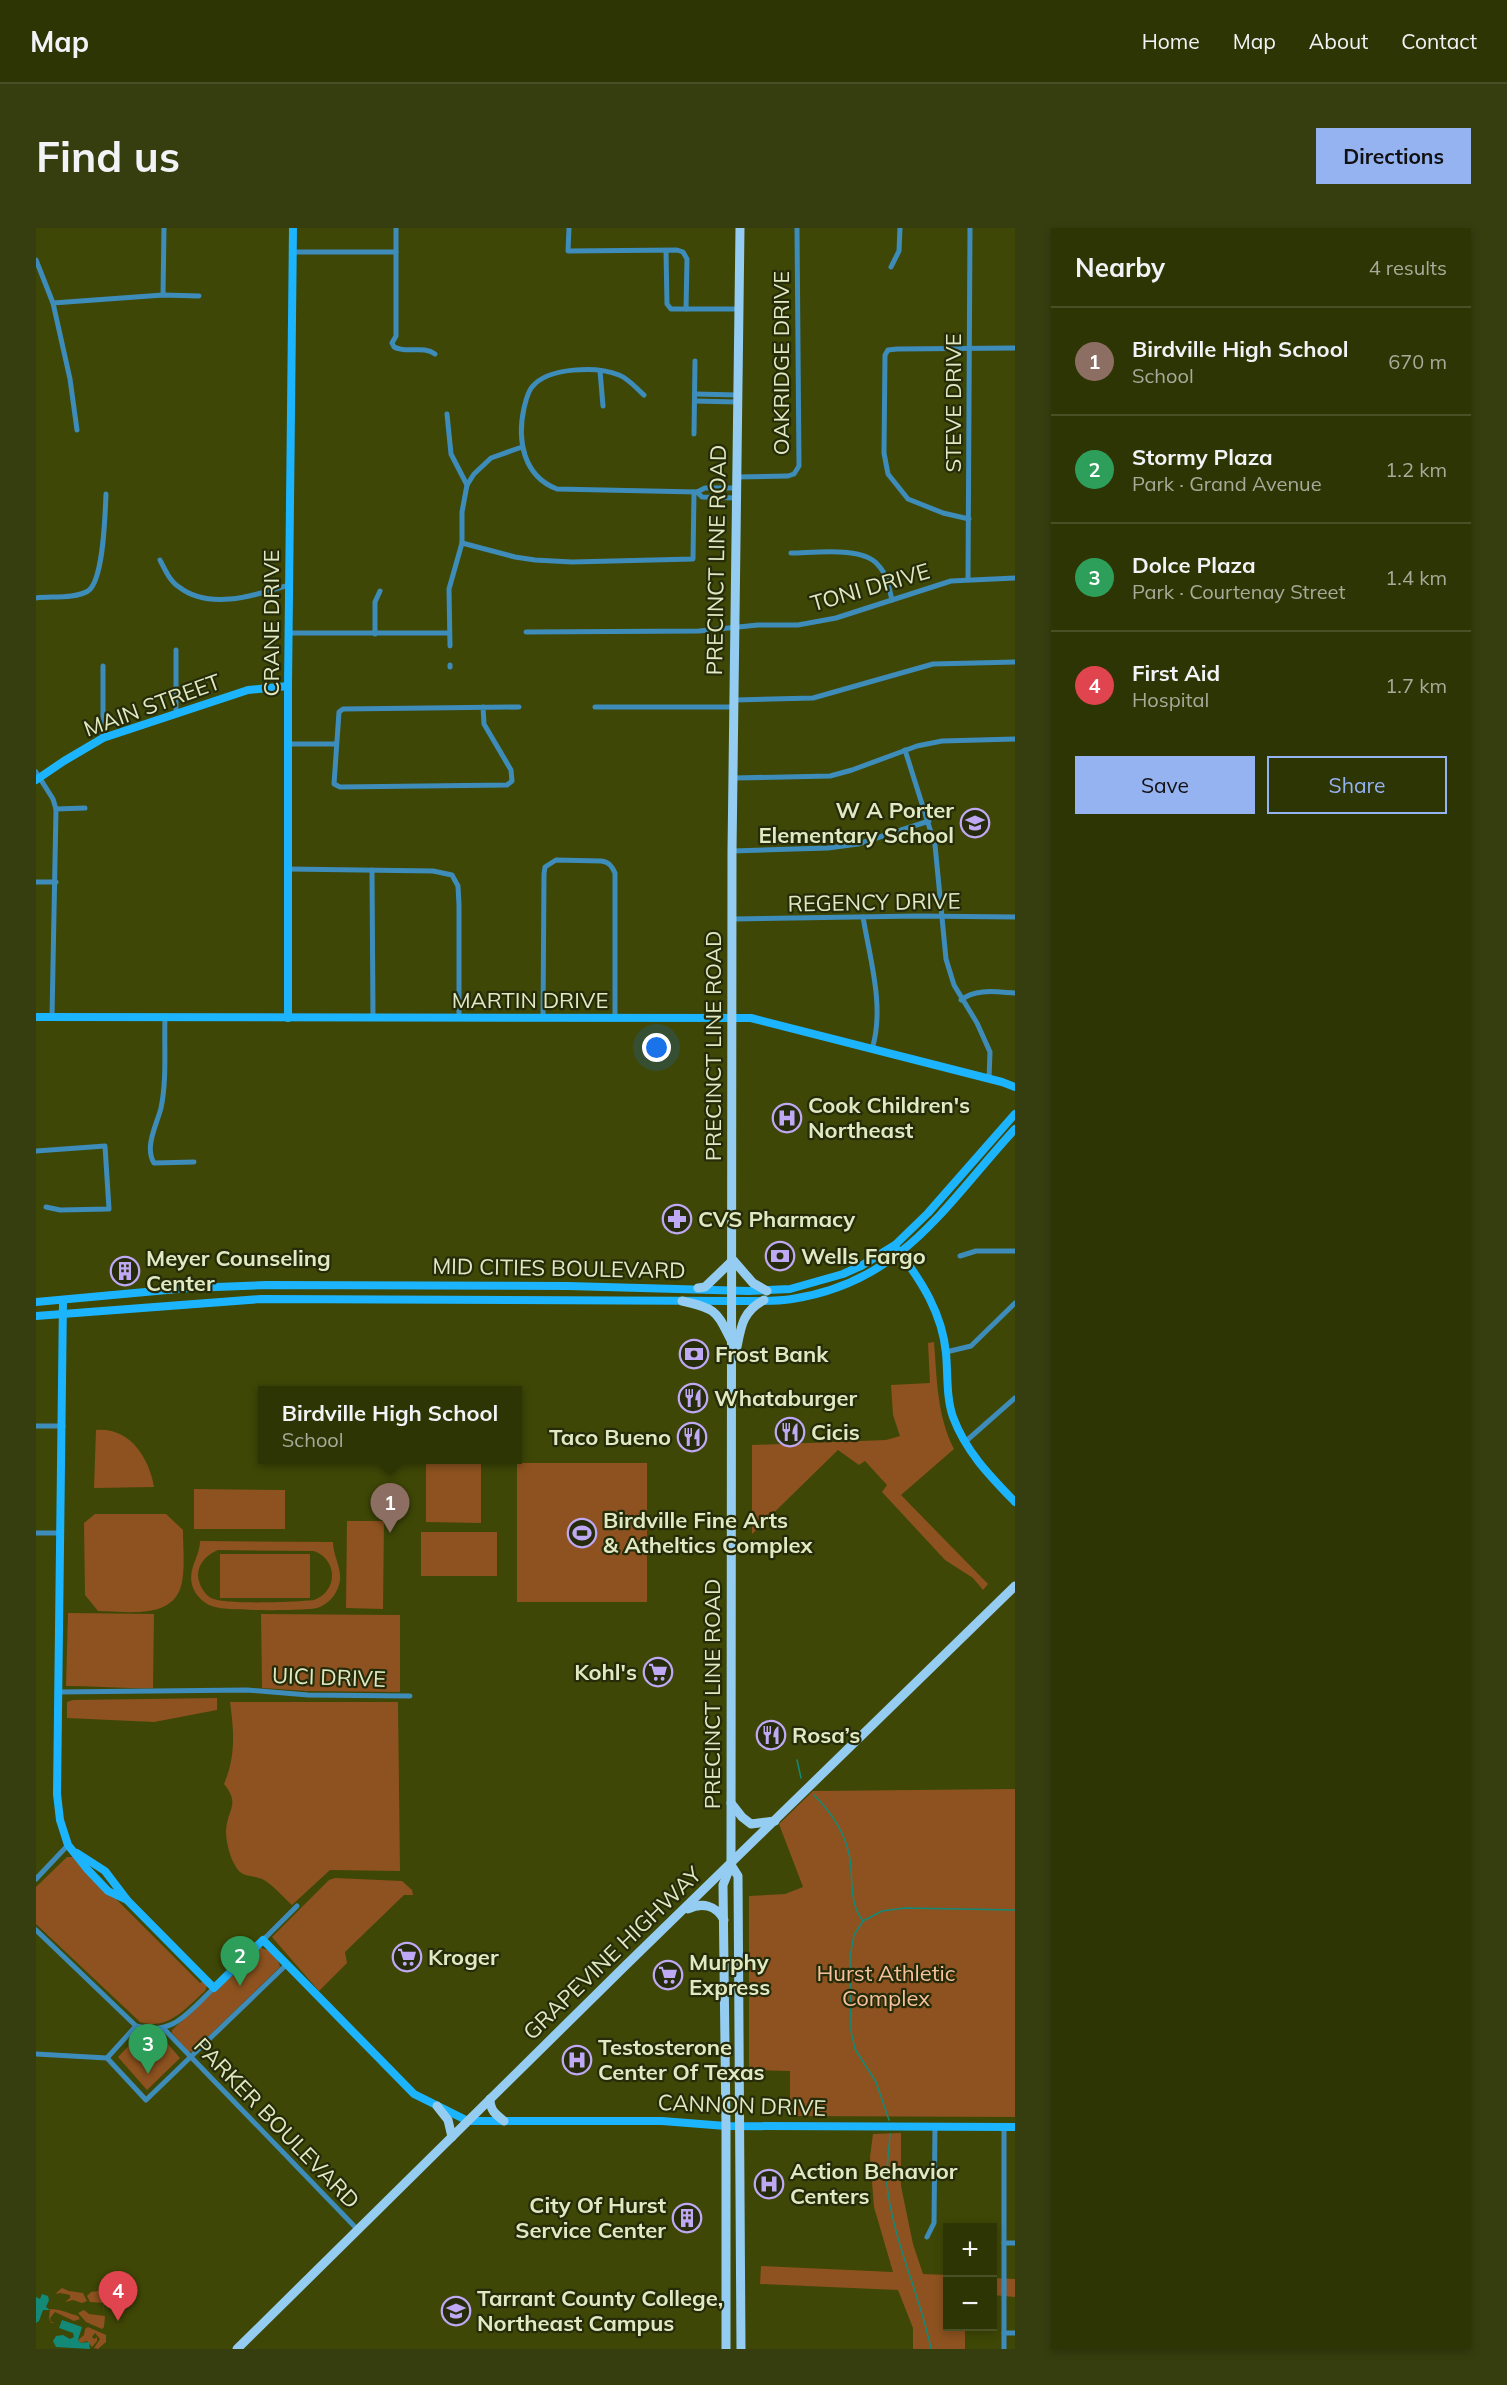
<!DOCTYPE html>
<meta charset="utf-8">
<style>
body{margin:0;font-family:Mulish,sans-serif;background:#363d0e;color:#f1f3f6}
.controls{position:absolute;right:18px;bottom:18px;display:grid;overflow:hidden;border-radius:0px;box-shadow:0 3px 9px #0003}
.controls button{width:54px;height:54px;display:grid;place-items:center;padding:0;border:0;border-bottom:2px solid #495026;background:#2e3504;color:#f1f3f6;font:30px sans-serif}
.you{position:absolute;left:621px;top:820px;width:21px;height:21px;margin:-15px;border:4px solid #fff;border-radius:50%;background:#1a73e8;box-shadow:0 0 0 9px #1a73e833}
.badge{display:grid;place-items:center;width:39px;height:39px;border-radius:50%;background:#95b2f1;color:#fff;font-size:20px;font-weight:700}
.pin{position:absolute;translate:-50% -50px;filter:drop-shadow(0 2px 3px #0008)}
.pin::after{content:'';position:absolute;top:32px;width:21px;height:18px;background:inherit;clip-path:polygon(0 0,100% 0,50% 100%)}
.popup{position:absolute;left:222px;top:1158px;width:264px;height:78px;box-sizing:border-box;display:grid;place-content:center;border-radius:0px;background:#2e3504;filter:drop-shadow(0 2px 4px #0005);font-size:20px;white-space:nowrap;color:#a7ab9a}
.popup b{font-size:22px;color:#f1f3f6}
.popup::after{content:'';position:absolute;left:50%;top:100%;margin-left:-12px;border:12px solid transparent;border-top-color:#2e3504}
.list{margin:0;padding:0;list-style:none}
h2{display:flex;justify-content:space-between;align-items:center;height:78px;margin:0;padding:0 24px;font-size:26px}
h2 small{font-size:20px;font-weight:400;color:#a7ab9a}
.list li{display:grid;grid-template-columns:39px 1fr auto;gap:18px;align-items:center;box-sizing:border-box;height:108px;padding:0 24px;border-top:2px solid #495026}
.list b{display:block;font-size:22px;white-space:nowrap}
.list p{margin:0;font-size:20px;white-space:nowrap;color:#a7ab9a}
.list em{font-size:20px;font-style:normal;color:#a7ab9a}
.actions{display:flex;gap:12px;padding:18px 24px}
.actions a{flex:1;padding:14px 0;border:2px solid #95b2f1;border-radius:0px;text-align:center;font-size:21px;color:#95b2f1}
.actions .main{background:#95b2f1;color:#111}
.map{position:relative;flex:none;width:979px;height:2121px;overflow:hidden;border-radius:0px}
header{display:flex;align-items:center;gap:36px;box-sizing:border-box;height:84px;padding:0 30px;background:#2e3504;border-bottom:2px solid #495026}
header strong{font-size:28px}
nav{display:flex;gap:33px;margin-inline-start:auto;font-size:21px}
.intro{display:flex;align-items:center;justify-content:space-between;box-sizing:border-box;height:144px;padding:0 36px}
h1{margin:0;font-size:42px}
.button{padding:15px 27px;border-radius:0px;background:#95b2f1;color:#111;font-size:21px;font-weight:700}
main{display:flex;gap:36px;padding:0 36px}
aside{flex:1;background:#2e3504;border-radius:0px;box-shadow:0 3px 9px #0003}
.map>svg:first-child{display:block}
.green{fill:#8d521f;fill-rule:evenodd}
.water{fill:#138a77}
.lines{fill:none;stroke-linecap:round;stroke-linejoin:round}
.stream{stroke:#138a77;stroke-width:1.5}
.street{stroke:#3e8cba;stroke-width:5}
.secondary{stroke:#1db4fe;stroke-width:8}
.primary{stroke:#94cdf1;stroke-width:9}
.labels{text-anchor:middle;dominant-baseline:central;stroke-width:4.5;stroke-linejoin:round;paint-order:stroke}
.street-label{font-size:22px;fill:#e0e9c2;stroke:#262b0a}
.poi-label{font-size:22px;font-weight:bold;fill:#e0e9c2;stroke:#262b0a;text-anchor:start}
.park-label{font-size:22px;fill:#f7c29b;stroke:#262b0a}
</style>
<header>
<strong>Map</strong>
<nav><a>Home</a><a>Map</a><a>About</a><a>Contact</a></nav>
</header>
<div class="intro"><h1>Find us</h1><a class="button">Directions</a></div>
<main>
<div class="map">
<svg width="979" height="2121" viewBox="0 0 979 2121">
<rect width="100%" height="100%" fill="#3e4706"/>
<g class="green">
<path d="M898,1114C901,1151 901,1188 918,1221L865,1267L952,1356L947,1362L937,1350L909,1332L846,1264L851,1257L829,1233L823,1237L802,1222L716,1306V1217L850,1212L864,1208L857,1187L855,1157L894,1155L892,1115Z"/>
<path d="M60,1202C94,1199 113,1230 118,1259L58,1260Z"/>
<path d="M390,1233H445V1295L390,1294Z"/>
<rect x="481" y="1235" width="130" height="139"/>
<path d="M158,1261L249,1262V1301H158Z"/>
<path d="M59,1286H130L147,1302C147,1319 149,1338 146,1354C139,1393 90,1383 62,1383L49,1367L48,1295Z"/>
<path d="M311,1293H348L347,1381L310,1380Z"/>
<rect x="385" y="1304" width="76" height="44"/>
<path d="M164,1313L297,1314C297,1331 310,1344 301,1362C297,1371 290,1377 281,1380C269,1383 190,1383 179,1379C170,1377 162,1370 158,1362C149,1343 164,1330 164,1313ZM182,1322L278,1323C302,1332 302,1363 278,1372C262,1374 187,1377 175,1370C167,1365 162,1355 162,1346C163,1334 172,1326 182,1322Z"/>
<rect x="184" y="1326" width="90" height="44"/>
<path d="M32,1385L118,1386L117,1460C87,1461 59,1458 30,1458Z"/>
<path d="M225,1386L364,1387V1464L271,1463L226,1460Z"/>
<path d="M181,1470V1482L118,1494L31,1490V1474L37,1472Z"/>
<path d="M194,1474H362L364,1643L294,1642L256,1677C247,1669 238,1658 228,1652C217,1646 207,1651 200,1639C194,1630 190,1614 190,1603C191,1581 205,1577 188,1556C200,1528 198,1503 194,1474Z"/>
<path d="M979,1561V1889L754,1888V1843L713,1842V1668L749,1666L767,1659L743,1596L777,1563Z"/>
<path d="M31,1629H38L164,1755L167,1753L171,1758L169,1763C150,1780 132,1803 104,1794L0,1696V1659Z"/>
<path d="M299,1650L366,1653L376,1662L377,1667H368L309,1724L311,1735L283,1763L236,1709L293,1652Z"/>
<path d="M224,1720C232,1720 243,1730 244,1739L156,1824L152,1823L136,1805V1802Z"/>
<path d="M104,1806L125,1808L144,1830L111,1862L82,1829Z"/>
<path d="M865,1905V1958L877,2016L887,2046L911,2047L912,2098L929,2099V2121H877V2100L862,2062L724,2056L725,2038L857,2044L838,1979L834,1929L837,1906Z"/>
<path d="M956,2050L979,2051V2069L957,2067Z"/>
<path d="M26,2060L33,2063L47,2065L51,2073L46,2075L37,2072L29,2074L34,2070V2067L24,2065L19,2066Z"/>
<path d="M62,2063L68,2067L67,2085L68,2075L54,2074L51,2068L55,2064Z"/>
<path d="M14,2081C25,2081 32,2085 42,2088L44,2091L38,2093L19,2084L14,2090L15,2094L19,2095H15L13,2090Z"/>
<path d="M48,2082L53,2086L69,2088L68,2099L66,2101L50,2094L42,2085Z"/>
<path d="M52,2099L70,2107V2114L62,2121L58,2120L64,2111L59,2105L56,2109L58,2111L61,2109V2113L56,2119L51,2113L45,2115L42,2112L48,2107L49,2101Z"/>
</g>
<g class="water">
<path d="M6,2066L12,2068L13,2072L10,2079L14,2082H7L3,2093L0,2095V2069L4,2071Z"/>
<path d="M26,2092L46,2099L42,2112L45,2115L53,2114L54,2121L20,2119L17,2113L20,2108L27,2107L34,2111L38,2109L37,2105L23,2100Z"/>
</g>
<g class="lines">
<g class="stream">
<path d="M761,1532L765,1550"/>
<path d="M778,1567C796,1585 810,1605 814,1631C817,1652 813,1676 827,1693"/>
<path d="M853,1892L840,1854L819,1821L815,1803L814,1729L818,1707L827,1693L846,1683L869,1680L979,1682"/>
<path d="M854,1906C853,1922 850,1940 851,1957C857,2013 884,2066 895,2121"/>
</g>
<g class="street">
<path d="M360,0V108L356,115L358,119C371,126 387,117 399,126"/>
<path d="M533,0L532,23L641,22L647,24L651,31L650,81H703"/>
<path d="M630,23L631,76L635,81H650"/>
<path d="M256,24H360"/>
<path d="M0,32L17,75L34,151L41,202"/>
<path d="M855,39L863,23L864,0"/>
<path d="M127,67L128,0"/>
<path d="M17,75L127,67L163,68"/>
<path d="M564,143L567,178"/>
<path d="M659,166L702,167"/>
<path d="M608,167C600,160 593,151 583,147C561,138 512,139 496,159C491,165 490,173 488,180C481,212 487,248 521,261L661,264L669,260H700"/>
<path d="M659,173L701,174"/>
<path d="M411,186L415,226L431,257"/>
<path d="M658,206L659,133"/>
<path d="M700,249L752,248L758,246L763,238L761,0"/>
<path d="M661,264L666,269L700,270"/>
<path d="M933,291L907,285L872,271L852,246L848,225L849,127L852,122L861,121L979,120"/>
<path d="M426,315L479,329L499,332L536,334L657,331L658,264"/>
<path d="M755,325C778,325 827,318 842,337C851,346 853,360 856,372"/>
<path d="M124,332C129,342 134,353 143,359C174,383 220,367 253,357"/>
<path d="M932,351L934,0"/>
<path d="M0,370C14,368 39,371 52,363C68,352 69,285 70,266"/>
<path d="M490,404L663,403L722,397H762L800,390L915,353L979,350"/>
<path d="M253,405H413"/>
<path d="M339,406V374L344,363"/>
<path d="M414,418L413,361L426,315V284L431,257L438,246L455,230L486,219"/>
<path d="M414,437V439"/>
<path d="M699,472L777,470L897,436L979,434"/>
<path d="M447,479L448,496L475,542L476,553L471,557L304,559L298,556L303,484L307,481L483,479"/>
<path d="M559,479H698"/>
<path d="M140,485V422"/>
<path d="M67,510V438"/>
<path d="M252,516H300"/>
<path d="M869,522L899,617L910,731L918,757L941,795L954,824L953,851"/>
<path d="M0,544L17,571L20,581L16,789"/>
<path d="M698,550L794,548L816,542L881,518L906,513L979,511"/>
<path d="M20,581L49,580"/>
<path d="M696,623L792,620L822,616L893,593"/>
<path d="M252,641L397,643L416,647L422,658L423,677V790"/>
<path d="M336,642L337,790"/>
<path d="M0,654H20"/>
<path d="M827,689C834,731 849,780 836,821"/>
<path d="M697,691L881,688L979,689"/>
<path d="M925,772C940,760 961,764 979,765"/>
<path d="M129,790C128,819 131,852 125,880C121,896 108,919 118,935L158,934"/>
<path d="M507,790L508,646L509,639L520,632L565,633C573,634 576,638 579,645V789"/>
<path d="M0,923L69,918L73,981L24,982L10,979"/>
<path d="M924,1028L940,1023H979"/>
<path d="M910,1124L935,1118L979,1075"/>
<path d="M0,1198H27"/>
<path d="M929,1214L979,1170"/>
<path d="M0,1305H25"/>
<path d="M23,1464L211,1462L272,1467L374,1468"/>
<path d="M0,1651L32,1617"/>
<path d="M0,1702L100,1798C137,1809 153,1783 178,1760"/>
<path d="M227,1712L261,1678"/>
<path d="M128,1801L322,2002"/>
<path d="M0,1826L71,1830L100,1798"/>
<path d="M71,1830L110,1872L250,1737"/>
<path d="M968,1899V2121"/>
<path d="M891,2009L898,1995L899,1898"/>
<path d="M968,2015H979"/>
<path d="M968,2105H979"/>
</g>
<g class="secondary">
<path d="M0,552L28,533L67,510L212,462L252,458"/>
<path d="M0,789L715,790L966,854L979,859"/>
<path d="M252,790V458L257,0"/>
<path d="M862,1022C886,1054 906,1085 910,1125C912,1146 910,1169 917,1189C930,1224 954,1248 979,1274"/>
<path d="M27,1072L21,1566L24,1592L32,1617L52,1642L72,1663L91,1672"/>
<path d="M0,1074L153,1060L230,1057L532,1058L713,1063L754,1061L807,1046L825,1038L859,1017L892,985L979,886"/>
<path d="M0,1088L225,1071L697,1073C716,1073 737,1074 756,1071C867,1054 909,977 979,901"/>
<path d="M41,1625L69,1643L91,1672L178,1760L227,1712L378,1866L432,1893H626L690,1898L979,1899"/>
</g>
<g class="primary">
<path d="M662,1060L669,1059L697,1032L717,1055L731,1063"/>
<path d="M646,1073C682,1081 680,1083 696,1114"/>
<path d="M701,1119C705,1098 707,1083 728,1072"/>
<path d="M695,1575L706,1589L715,1596L739,1593"/>
<path d="M695,1637L702,1648L705,2121"/>
<path d="M652,1681C666,1674 680,1677 688,1692"/>
<path d="M454,1871C454,1882 459,1886 468,1893"/>
<path d="M401,1878L412,1892L416,1909"/>
<path d="M201,2121L588,1739L979,1358"/>
<path d="M690,2121V1898L687,1657L695,1637L696,623L704,0"/>
</g>
</g>
<defs>
<g id="school-ring" transform="scale(1.5)"><circle r="9.5" fill="#262b0a" stroke="#bfa9f4" stroke-width="1.5"/><path d="M0-5L7-2L0 1L-7-2ZM-4 1L0 2.5L4 1V4Q0 6-4 4Z" fill="#bfa9f4"/></g>
<g id="hospital-ring" transform="scale(1.5)"><circle r="9.5" fill="#262b0a" stroke="#bfa9f4" stroke-width="1.5"/><path d="M-5-5h3v3.5h4V-5h3V5h-3V1.5h-4V5h-3Z" fill="#bfa9f4"/></g>
<g id="pharmacy-ring" transform="scale(1.5)"><circle r="9.5" fill="#262b0a" stroke="#bfa9f4" stroke-width="1.5"/><path d="M-2-6h4v4h4v4h-4v4h-4v-4h-4v-4h4Z" fill="#bfa9f4"/></g>
<g id="bank-ring" transform="scale(1.5)"><circle r="9.5" fill="#262b0a" stroke="#bfa9f4" stroke-width="1.5"/><path d="M-6-4H6V4H-6ZM0-2.3a2.3 2.3 0 1 0 0 4.6a2.3 2.3 0 1 0 0-4.6Z" fill="#bfa9f4"/></g>
<g id="building-ring" transform="scale(1.5)"><circle r="9.5" fill="#262b0a" stroke="#bfa9f4" stroke-width="1.5"/><path d="M-4-6H4V6H1V3H-1V6H-4ZM-2.5-4.3h1.7v1.8h-1.7ZM.8-4.3h1.7v1.8H.8ZM-2.5-1h1.7V.8h-1.7ZM.8-1h1.7V.8H.8Z" fill="#bfa9f4"/></g>
<g id="restaurant-ring" transform="scale(1.5)"><circle r="9.5" fill="#262b0a" stroke="#bfa9f4" stroke-width="1.5"/><path d="M-5-6h1v4h1v-4h1v4h1v-4h1v5L-1.5 .5V6h-2V.5L-5-1ZM5-6V6H3V1.5H1.5Q1.5-4 5-6Z" fill="#bfa9f4"/></g>
<g id="stadium-ring" transform="scale(1.5)"><circle r="9.5" fill="#262b0a" stroke="#bfa9f4" stroke-width="1.5"/><path d="M0-5a6.5 5 0 1 0 0 10a6.5 5 0 1 0 0-10ZM-3.5-1.8h7v3.6h-7Z" fill="#bfa9f4"/></g>
<g id="supermarket-ring" transform="scale(1.5)"><circle r="9.5" fill="#262b0a" stroke="#bfa9f4" stroke-width="1.5"/><path d="M-6-5.5h2.5l.6 2H6L4.5 2H-2.5L-4.4-4H-6ZM-1.5 3.2a1.3 1.3 0 1 0 .1 0ZM3 3.2a1.3 1.3 0 1 0 .1 0Z" fill="#bfa9f4"/></g>
<g id="university-ring" transform="scale(1.5)"><circle r="9.5" fill="#262b0a" stroke="#bfa9f4" stroke-width="1.5"/><path d="M0-5L7-2L0 1L-7-2ZM-4 1L0 2.5L4 1V4Q0 6-4 4Z" fill="#bfa9f4"/></g>
</defs>
<g fill-rule="evenodd">
<use href="#school-ring" x="939" y="595"/>
<use href="#hospital-ring" x="751" y="890"/>
<use href="#pharmacy-ring" x="641" y="991"/>
<use href="#bank-ring" x="744" y="1028"/>
<use href="#building-ring" x="89" y="1043"/>
<use href="#bank-ring" x="658" y="1126"/>
<use href="#restaurant-ring" x="657" y="1170"/>
<use href="#restaurant-ring" x="754" y="1204"/>
<use href="#restaurant-ring" x="656" y="1209"/>
<use href="#stadium-ring" x="546" y="1305"/>
<use href="#supermarket-ring" x="622" y="1444"/>
<use href="#restaurant-ring" x="735" y="1507"/>
<use href="#supermarket-ring" x="371" y="1729"/>
<use href="#supermarket-ring" x="632" y="1747"/>
<use href="#hospital-ring" x="541" y="1832"/>
<use href="#hospital-ring" x="733" y="1956"/>
<use href="#building-ring" x="651" y="1990"/>
<use href="#university-ring" x="420" y="2083"/>
</g>
<g class="labels">
<g class="street-label">
<text transform="translate(745 135) rotate(-90)">OAKRIDGE DRIVE</text>
<text transform="translate(917 175) rotate(-90)">STEVE DRIVE</text>
<text transform="translate(680 332) rotate(-89)">PRECINCT LINE ROAD</text>
<text transform="translate(834 359) rotate(-16)">TONI DRIVE</text>
<text transform="translate(235 395) rotate(-90)">CRANE DRIVE</text>
<text transform="translate(116 477) rotate(-20)">MAIN STREET</text>
<text transform="translate(838 674) rotate(-1)">REGENCY DRIVE</text>
<text x="494" y="772">MARTIN DRIVE</text>
<text transform="translate(677 818) rotate(-90)">PRECINCT LINE ROAD</text>
<text transform="translate(523 1040) rotate(1)">MID CITIES BOULEVARD</text>
<text transform="translate(293 1449) rotate(2)">UICI DRIVE</text>
<text transform="translate(676 1466) rotate(-90)">PRECINCT LINE ROAD</text>
<text transform="translate(576 1725) rotate(-44)">GRAPEVINE HIGHWAY</text>
<text transform="translate(706 1877) rotate(2)">CANNON DRIVE</text>
<text transform="translate(241 1895) rotate(46)">PARKER BOULEVARD</text>
</g>
<g class="poi-label">
<text x="918" y="582" text-anchor="end">W A Porter<tspan x="918" dy="25">Elementary School</tspan></text>
<text x="772" y="877">Cook Children's<tspan x="772" dy="25">Northeast</tspan></text>
<text x="662" y="991">CVS Pharmacy</text>
<text x="765" y="1028">Wells Fargo</text>
<text x="110" y="1030">Meyer Counseling<tspan x="110" dy="25">Center</tspan></text>
<text x="679" y="1126">Frost Bank</text>
<text x="678" y="1170">Whataburger</text>
<text x="775" y="1204">Cicis</text>
<text x="635" y="1209" text-anchor="end">Taco Bueno</text>
<text x="567" y="1292">Birdville Fine Arts<tspan x="567" dy="25">&amp; Atheltics Complex</tspan></text>
<text x="601" y="1444" text-anchor="end">Kohl's</text>
<text x="756" y="1507">Rosa’s</text>
<text x="392" y="1729">Kroger</text>
<text x="653" y="1734">Murphy<tspan x="653" dy="25">Express</tspan></text>
<text x="562" y="1819">Testosterone<tspan x="562" dy="25">Center Of Texas</tspan></text>
<text x="754" y="1943">Action Behavior<tspan x="754" dy="25">Centers</tspan></text>
<text x="630" y="1977" text-anchor="end">City Of Hurst<tspan x="630" dy="25">Service Center</tspan></text>
<text x="441" y="2070">Tarrant County College,<tspan x="441" dy="25">Northeast Campus</tspan></text>
</g>
<g class="park-label">
<text x="850" y="1745">Hurst Athletic<tspan x="850" dy="25">Complex</tspan></text>
</g>
</g>
</svg>
<div class="controls">
<button>+</button>
<button>−</button>
</div>
<div class="you"></div>
<div class="pin badge" style="left:354px;top:1305px;background:#8d6e63">1</div>
<div class="popup"><b>Birdville High School</b>School</div>
<div class="pin badge" style="left:204px;top:1758px;background:#2e9e5b">2</div>
<div class="pin badge" style="left:112px;top:1846px;background:#2e9e5b">3</div>
<div class="pin badge" style="left:82px;top:2093px;background:#e0444e">4</div>
</div>
<aside>
<h2>Nearby<small>4 results</small></h2>
<ul class="list">
<li><span class="badge" style="background:#8d6e63">1</span><div><b>Birdville High School</b><p>School</p></div><em>670 m</em></li>
<li><span class="badge" style="background:#2e9e5b">2</span><div><b>Stormy Plaza</b><p>Park · Grand Avenue</p></div><em>1.2 km</em></li>
<li><span class="badge" style="background:#2e9e5b">3</span><div><b>Dolce Plaza</b><p>Park · Courtenay Street</p></div><em>1.4 km</em></li>
<li><span class="badge" style="background:#e0444e">4</span><div><b>First Aid</b><p>Hospital</p></div><em>1.7 km</em></li>
</ul>
<div class="actions"><a class="main">Save</a><a>Share</a></div>
</aside>
</main>
